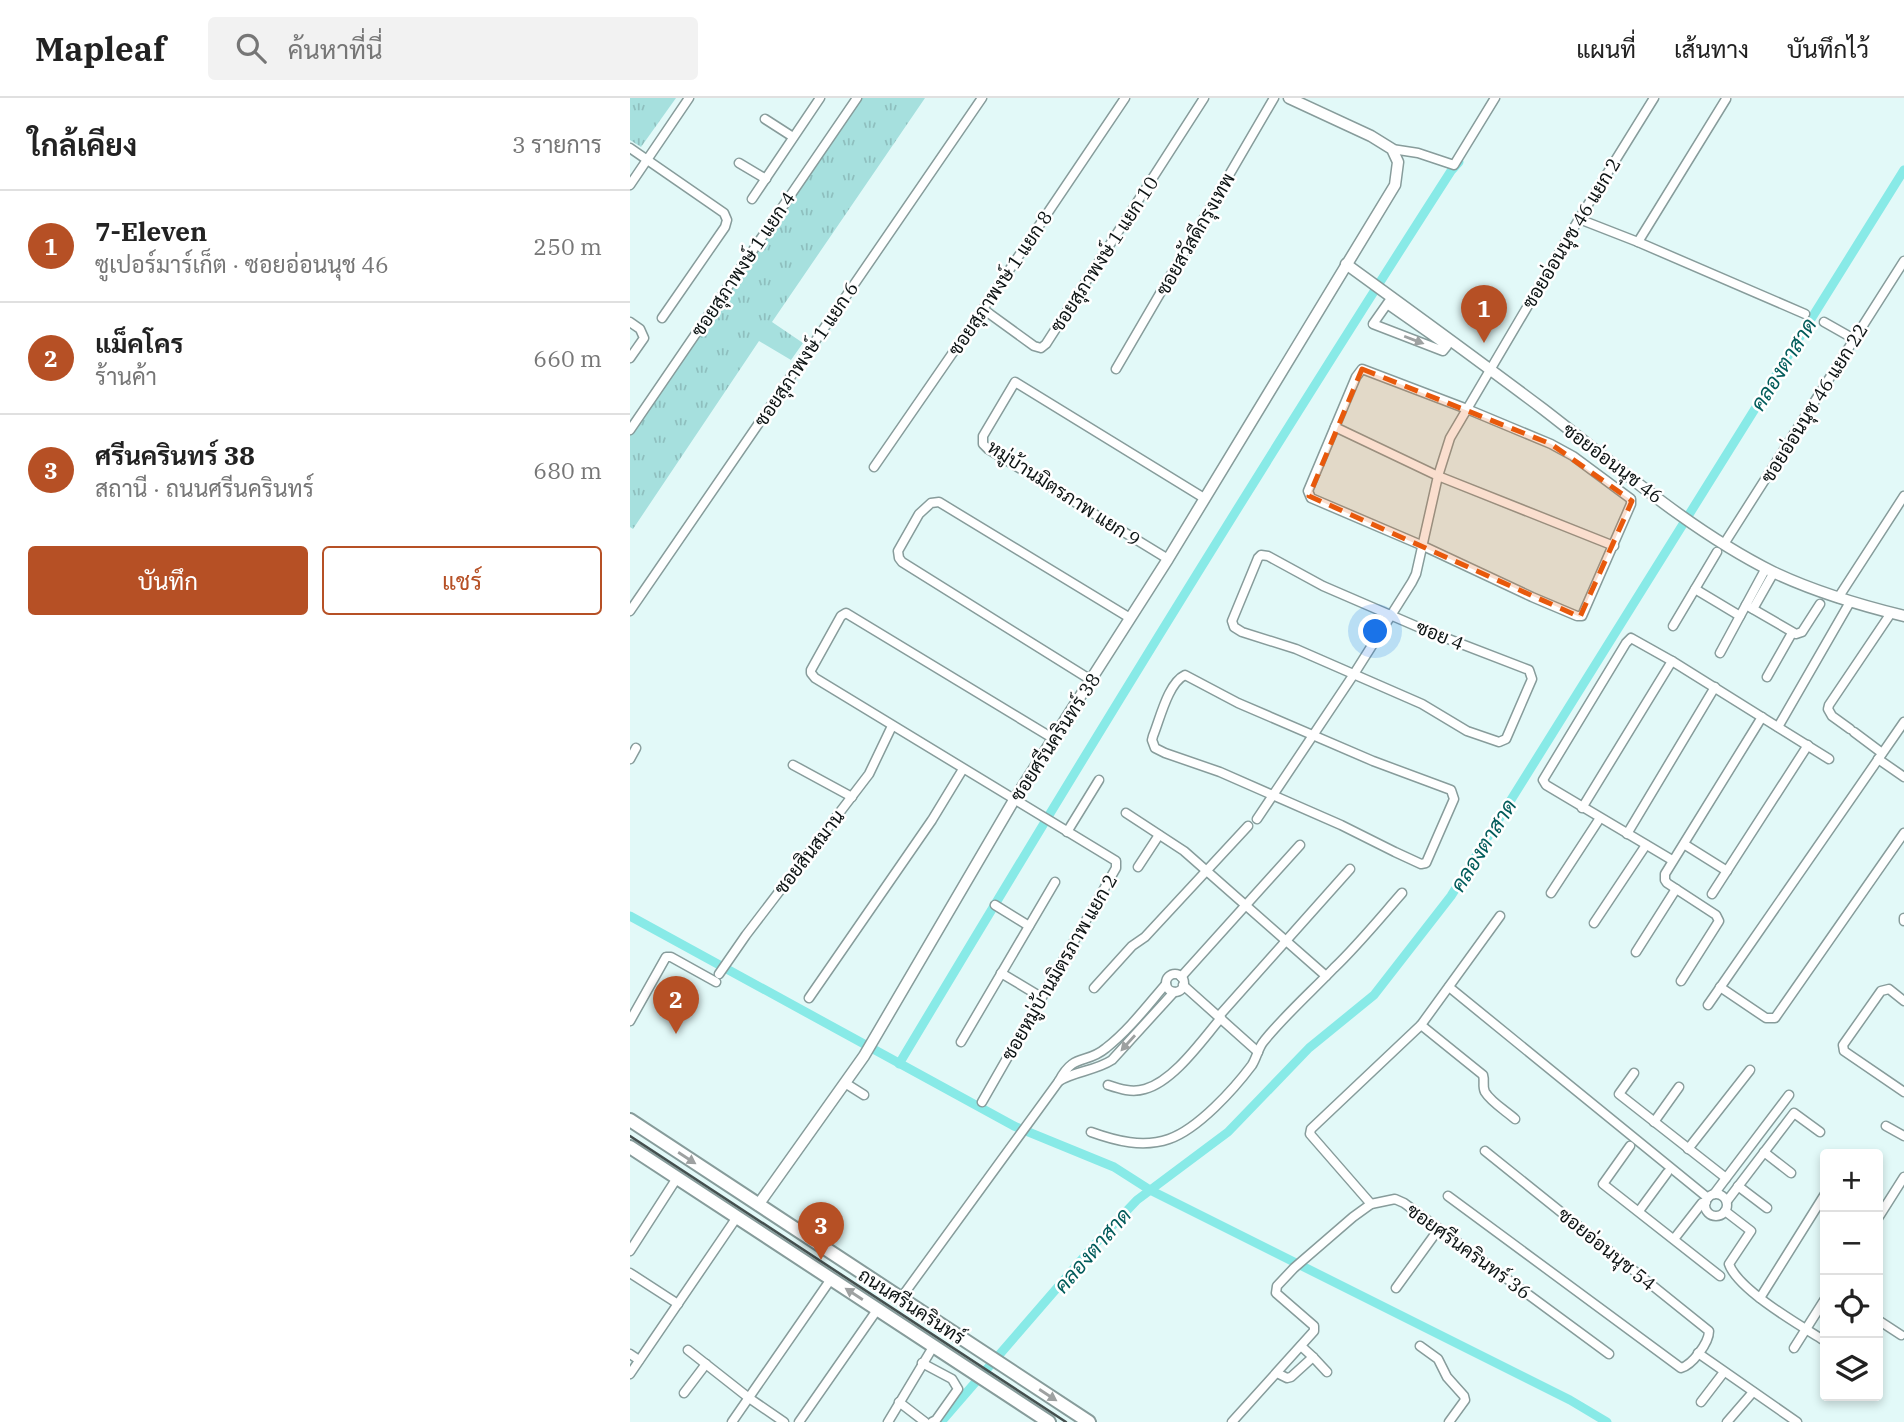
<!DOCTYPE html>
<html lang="th">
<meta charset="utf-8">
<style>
body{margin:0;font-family:"IBM Plex Serif",Sarabun,serif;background:#f2f2f2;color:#222}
.controls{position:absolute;right:21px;bottom:21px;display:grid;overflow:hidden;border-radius:7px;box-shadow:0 4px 10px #0003}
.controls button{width:63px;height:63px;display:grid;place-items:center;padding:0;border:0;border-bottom:2px solid #e0e0e0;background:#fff;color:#222;font:35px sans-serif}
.you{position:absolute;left:746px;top:534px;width:24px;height:24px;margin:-18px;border:5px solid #fff;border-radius:50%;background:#1a73e8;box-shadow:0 0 0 10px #1a73e833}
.badge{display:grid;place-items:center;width:46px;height:46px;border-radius:50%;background:#b65025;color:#fff;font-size:23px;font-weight:700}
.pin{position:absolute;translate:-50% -58px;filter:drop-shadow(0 2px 4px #0008)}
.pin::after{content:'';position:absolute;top:37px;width:24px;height:21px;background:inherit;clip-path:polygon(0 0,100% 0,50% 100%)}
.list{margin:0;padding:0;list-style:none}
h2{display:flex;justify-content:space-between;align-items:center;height:91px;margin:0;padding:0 28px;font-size:30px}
h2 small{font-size:23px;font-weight:400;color:#767676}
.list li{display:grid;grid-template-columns:46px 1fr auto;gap:21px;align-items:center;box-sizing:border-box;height:112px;padding:0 28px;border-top:2px solid #e0e0e0}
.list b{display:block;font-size:26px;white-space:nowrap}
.list p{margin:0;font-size:23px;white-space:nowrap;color:#767676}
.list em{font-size:23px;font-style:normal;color:#767676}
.actions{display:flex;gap:14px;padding:21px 28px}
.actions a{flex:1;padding:16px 0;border:2px solid #b65025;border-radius:7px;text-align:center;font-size:24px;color:#b65025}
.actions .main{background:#b65025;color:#fff}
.icon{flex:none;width:38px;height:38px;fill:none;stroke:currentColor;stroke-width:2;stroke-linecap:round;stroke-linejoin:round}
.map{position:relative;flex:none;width:1274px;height:1324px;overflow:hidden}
header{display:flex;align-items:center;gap:42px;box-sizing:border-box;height:98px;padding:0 35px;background:#fff;border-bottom:2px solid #e0e0e0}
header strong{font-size:33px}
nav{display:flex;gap:38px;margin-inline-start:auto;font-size:24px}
.search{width:490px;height:63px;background:#f2f2f2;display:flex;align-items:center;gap:18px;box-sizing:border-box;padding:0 24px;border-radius:7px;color:#767676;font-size:26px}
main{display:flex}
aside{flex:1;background:#fff}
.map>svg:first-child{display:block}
.grass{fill:url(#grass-tufts)}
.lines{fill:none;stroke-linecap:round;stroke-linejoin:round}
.canal{stroke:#88eae7;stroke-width:9}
.minor-casing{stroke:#879c9b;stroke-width:11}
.tertiary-casing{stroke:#879c9b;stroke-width:13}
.primary-casing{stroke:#879c9b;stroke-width:16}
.minor{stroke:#fff;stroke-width:8}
.tertiary{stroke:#fff;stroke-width:10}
.primary{stroke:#fff;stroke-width:12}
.rail{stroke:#444f4e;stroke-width:2.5}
.oneway{fill:#9ea1a1}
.marked{fill:#e8590c;fill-opacity:0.2;stroke:#e8590c;stroke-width:5;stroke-dasharray:14 9;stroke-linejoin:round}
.labels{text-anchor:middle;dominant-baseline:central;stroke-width:5;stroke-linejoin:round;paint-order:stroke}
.street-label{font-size:19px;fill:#0d1414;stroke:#fff}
.water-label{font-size:21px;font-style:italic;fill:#005b5a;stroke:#fff}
</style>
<header>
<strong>Mapleaf</strong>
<div class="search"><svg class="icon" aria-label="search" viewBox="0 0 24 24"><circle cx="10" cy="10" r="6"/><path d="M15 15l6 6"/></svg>ค้นหาที่นี่</div>
<nav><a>แผนที่</a><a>เส้นทาง</a><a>บันทึกไว้</a></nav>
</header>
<main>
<aside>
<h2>ใกล้เคียง<small>3 รายการ</small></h2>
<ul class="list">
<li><span class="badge">1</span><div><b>7-Eleven</b><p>ซูเปอร์มาร์เก็ต · ซอยอ่อนนุช 46</p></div><em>250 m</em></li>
<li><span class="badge">2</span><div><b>แม็คโคร</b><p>ร้านค้า</p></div><em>660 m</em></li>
<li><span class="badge">3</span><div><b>ศรีนครินทร์ 38</b><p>สถานี · ถนนศรีนครินทร์</p></div><em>680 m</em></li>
</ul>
<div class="actions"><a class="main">บันทึก</a><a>แชร์</a></div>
</aside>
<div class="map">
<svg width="1274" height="1324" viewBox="0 0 1274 1324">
<defs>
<pattern id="grass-tufts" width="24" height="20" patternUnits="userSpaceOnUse" patternTransform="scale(1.75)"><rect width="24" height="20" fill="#a6e0de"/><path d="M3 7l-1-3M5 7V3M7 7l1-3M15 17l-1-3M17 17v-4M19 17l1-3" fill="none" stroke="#8ebfbe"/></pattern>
</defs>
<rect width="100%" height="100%" fill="#e2f9f8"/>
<g class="grass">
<path d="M0,0H46L11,49L0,42Z"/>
<path d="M231,0H295L142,224L173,245L161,262L129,243L3,431L0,429V337Z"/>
</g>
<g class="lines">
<g class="canal">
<path d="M0,818L384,1028L484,1069L520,1092L940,1302L977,1324"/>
<path d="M269,966C449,665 632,367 821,73L829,64"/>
<path d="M311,1324L466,1145L507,1102L598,1034L679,950L744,897L821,798L1274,72"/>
</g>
<g class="minor-casing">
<g id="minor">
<path d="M135,21L163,39"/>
<path d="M0,50L94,115L97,122L95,129L32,220"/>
<path d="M762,51L788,55L824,67L865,0"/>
<path d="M109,65L136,81"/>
<path d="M0,87L59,0"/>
<path d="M122,101L190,0"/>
<path d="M949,121L1008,144L1175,216"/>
<path d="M1008,144L1096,1"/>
<path d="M757,206L817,248L813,253L743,226L762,199"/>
<path d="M353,211L404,248L411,250L416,246L574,0"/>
<path d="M0,224L10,231L14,240L0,260"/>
<path d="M1194,224L1224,241"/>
<path d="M486,271L644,0"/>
<path d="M732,271L837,311L921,346L943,358L1001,401V406L952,518H947L902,499L791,447L681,400L678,393L726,279Z"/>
<path d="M705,329L808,378L984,448"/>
<path d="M0,332L227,0"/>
<path d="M244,369L353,211L495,0"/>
<path d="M1094,446L1274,163"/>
<path d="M631,457L638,458L693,488L795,532L899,572L902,581L876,641L869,644L837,633L792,606L666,551L612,534L604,529L602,523L628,460Z"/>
<path d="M538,461L358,351L353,346V338L385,284L574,400"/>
<path d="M1065,491L1110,518"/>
<path d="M1208,500L1274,398"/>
<path d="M1116,507L1166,536L1172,534L1190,506"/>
<path d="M1123,511L1144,474"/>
<path d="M0,513L352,0"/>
<path d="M1043,528L1087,454"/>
<path d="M1090,555L1136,470"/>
<path d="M555,577L608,605L743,663L821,692L824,701L796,765L791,766L765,754L711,727L590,674L535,655L525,650L522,642L523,638C530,621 538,585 555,577Z"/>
<path d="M1137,579L1162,535"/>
<path d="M461,582L272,464L269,460L268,453L289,416L301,405L309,404L500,520"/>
<path d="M1148,629L1220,504"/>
<path d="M1220,631L1202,618L1198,611L1199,607L1261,515"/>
<path d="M1224,634L1252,655"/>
<path d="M0,661L6,650"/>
<path d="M1248,661L1274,679"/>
<path d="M163,667L222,699"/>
<path d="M952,710L1042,563"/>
<path d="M496,715L554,753L696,878"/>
<path d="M627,721L724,576L782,484L786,476L808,378L820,340L949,121L1024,0"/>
<path d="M437,734L469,682"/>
<path d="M997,736L1085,589"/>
<path d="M1057,748L1097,773"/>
<path d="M1042,762L916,687L913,682L996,545L1001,540L1042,563L1199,661"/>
<path d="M508,769L529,737"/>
<path d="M921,795L970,720"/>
<path d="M1082,796L1178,647"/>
<path d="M365,807L399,828"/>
<path d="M1274,820V823"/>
<path d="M964,825L1016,747"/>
<path d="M1006,854L1046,791"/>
<path d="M371,875L411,899"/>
<path d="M89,876L116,837L239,676L262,628"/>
<circle cx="545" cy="885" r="9"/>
<path d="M551,879L670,747"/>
<path d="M1051,883L1089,823L1086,817L1037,785L1035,782V776L1132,619"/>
<path d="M553,887L628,954"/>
<path d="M819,889L1078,1100"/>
<path d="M1090,889L1136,920H1145L1274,735"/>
<path d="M464,890L502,848L515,839L618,728"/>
<path d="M179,900L302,722L333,671"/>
<path d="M1274,903L1259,891L1251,893L1213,947L1214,953L1274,994"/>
<path d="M1078,907L1274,624"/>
<path d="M589,918L720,771"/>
<path d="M0,923L36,859H41L86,884"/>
<path d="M791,927L853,977C855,983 852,988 855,994C861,1004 876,1013 885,1021"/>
<path d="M331,944L425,784"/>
<path d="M1004,975L989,996L1096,1080"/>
<path d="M429,983C445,973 465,973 482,962L544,894"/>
<path d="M215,985L234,997"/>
<path d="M478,987C490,991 502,995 515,991C544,983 572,942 591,920"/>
<path d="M352,1004L486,770V763L185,580L181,575V572L211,518L216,515L424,641"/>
<path d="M1024,1024L1049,989"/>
<path d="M1256,1028L1274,1038"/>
<path d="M461,1034C486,1043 513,1050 539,1041C568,1031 604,991 622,967C627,959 628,950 634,943C655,917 681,894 704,870C728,847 750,820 772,795"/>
<path d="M1000,1048L973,1086L1090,1178"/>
<path d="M1058,1051L1120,972"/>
<path d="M1134,1054L1161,1075"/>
<path d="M1108,1088L1137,1110"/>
<path d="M1084,1096L1159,997"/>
<circle cx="1086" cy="1107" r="11"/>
<path d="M818,1098L1051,1270C1062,1267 1079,1245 1079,1233L855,1053"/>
<path d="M1097,1103L1164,1015L1190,1034"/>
<path d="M741,1106L680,1036L681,1031L791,927L870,818"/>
<path d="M1009,1113L1037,1075"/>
<path d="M1095,1113L1121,1133L1099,1166C1108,1192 1171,1228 1195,1243"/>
<path d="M1248,1120L1274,1079"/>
<path d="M1044,1141L1072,1105L1076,1104"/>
<path d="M0,1153L47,1080"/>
<path d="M0,1175L48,1206"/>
<path d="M766,1190L808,1132"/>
<path d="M271,1200L429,983C444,954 456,967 476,950C499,932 517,908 536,886"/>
<path d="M1130,1200L1195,1096"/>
<path d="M1248,1222L1271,1237"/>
<path d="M790,1248L808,1261L817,1279L834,1298L835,1302L819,1324"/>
<path d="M1164,1250L1195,1201"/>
<path d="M58,1252L119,1300L154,1324"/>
<path d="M1068,1255L1167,1324"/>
<path d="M0,1256L9,1262"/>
<path d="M683,1259L697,1274"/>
<path d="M292,1265L322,1281L328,1291L306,1322L302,1324"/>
<path d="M647,1275L657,1280L661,1279L683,1259L671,1248"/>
<path d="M0,1276L107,1119"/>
<path d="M54,1295L76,1266"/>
<path d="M269,1304L295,1324"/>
<path d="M1071,1304L1094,1274"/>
<path d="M102,1324L201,1181"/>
<path d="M169,1324L247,1212"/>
<path d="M258,1324L303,1249"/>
<path d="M602,1324L684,1233V1228L646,1195L647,1188L664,1170L723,1119L741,1106L765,1101L774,1105L979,1256"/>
<path d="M1097,1324L1123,1294"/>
</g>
</g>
<g class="tertiary-casing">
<g id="tertiary">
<path d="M716,166C782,214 848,262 913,311C987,368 1059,432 1143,474C1185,494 1229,507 1274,518"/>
<path d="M128,1107L234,958L384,702L538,461L765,87L768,64L762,51L741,38L659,0"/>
</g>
</g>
<g class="primary-casing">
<g id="primary">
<path d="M0,1022L459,1324"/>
<path d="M0,1049L419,1324"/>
</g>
</g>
<use href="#minor" class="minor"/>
<use href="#tertiary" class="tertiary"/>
<use href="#primary" class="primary"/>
<path class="rail" d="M0,1038L436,1324"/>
</g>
<defs><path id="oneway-solid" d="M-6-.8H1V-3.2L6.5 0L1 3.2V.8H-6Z" transform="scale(1.75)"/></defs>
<g class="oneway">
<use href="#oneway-solid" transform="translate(784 242) rotate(21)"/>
<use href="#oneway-solid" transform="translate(498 945) rotate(132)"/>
<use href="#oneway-solid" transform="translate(57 1060) rotate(33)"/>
<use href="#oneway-solid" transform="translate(224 1196) rotate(-147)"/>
<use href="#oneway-solid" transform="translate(418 1297) rotate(33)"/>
</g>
<path class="marked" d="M732,271L921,346L1002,403L950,519L679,398Z"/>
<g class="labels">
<g class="street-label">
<text transform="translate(941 135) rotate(-59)">ซอยอ่อนนุช 46 แยก 2</text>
<text transform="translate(565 136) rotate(-60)">ซอยสวัสดีกรุงเทพ</text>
<text transform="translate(474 156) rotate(-57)">ซอยสุภาพงษ์ 1 แยก 10</text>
<text transform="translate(113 166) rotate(-56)">ซอยสุภาพงษ์ 1 แยก 4</text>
<text transform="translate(370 185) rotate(-56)">ซอยสุภาพงษ์ 1 แยก 8</text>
<text transform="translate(176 256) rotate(-56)">ซอยสุภาพงษ์ 1 แยก 6</text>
<text transform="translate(1184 305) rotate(-58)">ซอยอ่อนนุช 46 แยก 22</text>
<text transform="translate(983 365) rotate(37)">ซอยอ่อนนุช 46</text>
<text transform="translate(434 395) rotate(33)">หมู่บ้านมิตรภาพ แยก 9</text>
<text transform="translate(810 537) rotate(22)">ซอย 4</text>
<text transform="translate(425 639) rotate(-57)">ซอยศรีนครินทร์ 38</text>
<text transform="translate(179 754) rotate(-52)">ซอยสินสมาน</text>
<text transform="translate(429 869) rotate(-60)">ซอยหมู่บ้านมิตรภาพ แยก 2</text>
<text transform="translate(977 1151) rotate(39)">ซอยอ่อนนุช 54</text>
<text transform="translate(839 1153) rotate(36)">ซอยศรีนครินทร์ 36</text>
<text transform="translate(282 1208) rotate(33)">ถนนศรีนครินทร์</text>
</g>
<g class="water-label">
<text transform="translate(1153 266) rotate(-58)">คลองตาสาด</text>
<text transform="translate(853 747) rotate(-58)">คลองตาสาด</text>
<text transform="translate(462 1152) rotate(-49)">คลองตาสาด</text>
</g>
</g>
</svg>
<div class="controls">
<button>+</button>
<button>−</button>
<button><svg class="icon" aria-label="locate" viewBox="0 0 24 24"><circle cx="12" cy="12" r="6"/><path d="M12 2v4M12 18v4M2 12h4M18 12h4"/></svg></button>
<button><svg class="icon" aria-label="layers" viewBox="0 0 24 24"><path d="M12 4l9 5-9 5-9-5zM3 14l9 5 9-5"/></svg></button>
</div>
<div class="you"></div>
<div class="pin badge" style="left:854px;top:245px">1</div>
<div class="pin badge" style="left:46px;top:936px">2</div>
<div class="pin badge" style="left:191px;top:1162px">3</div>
</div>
</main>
